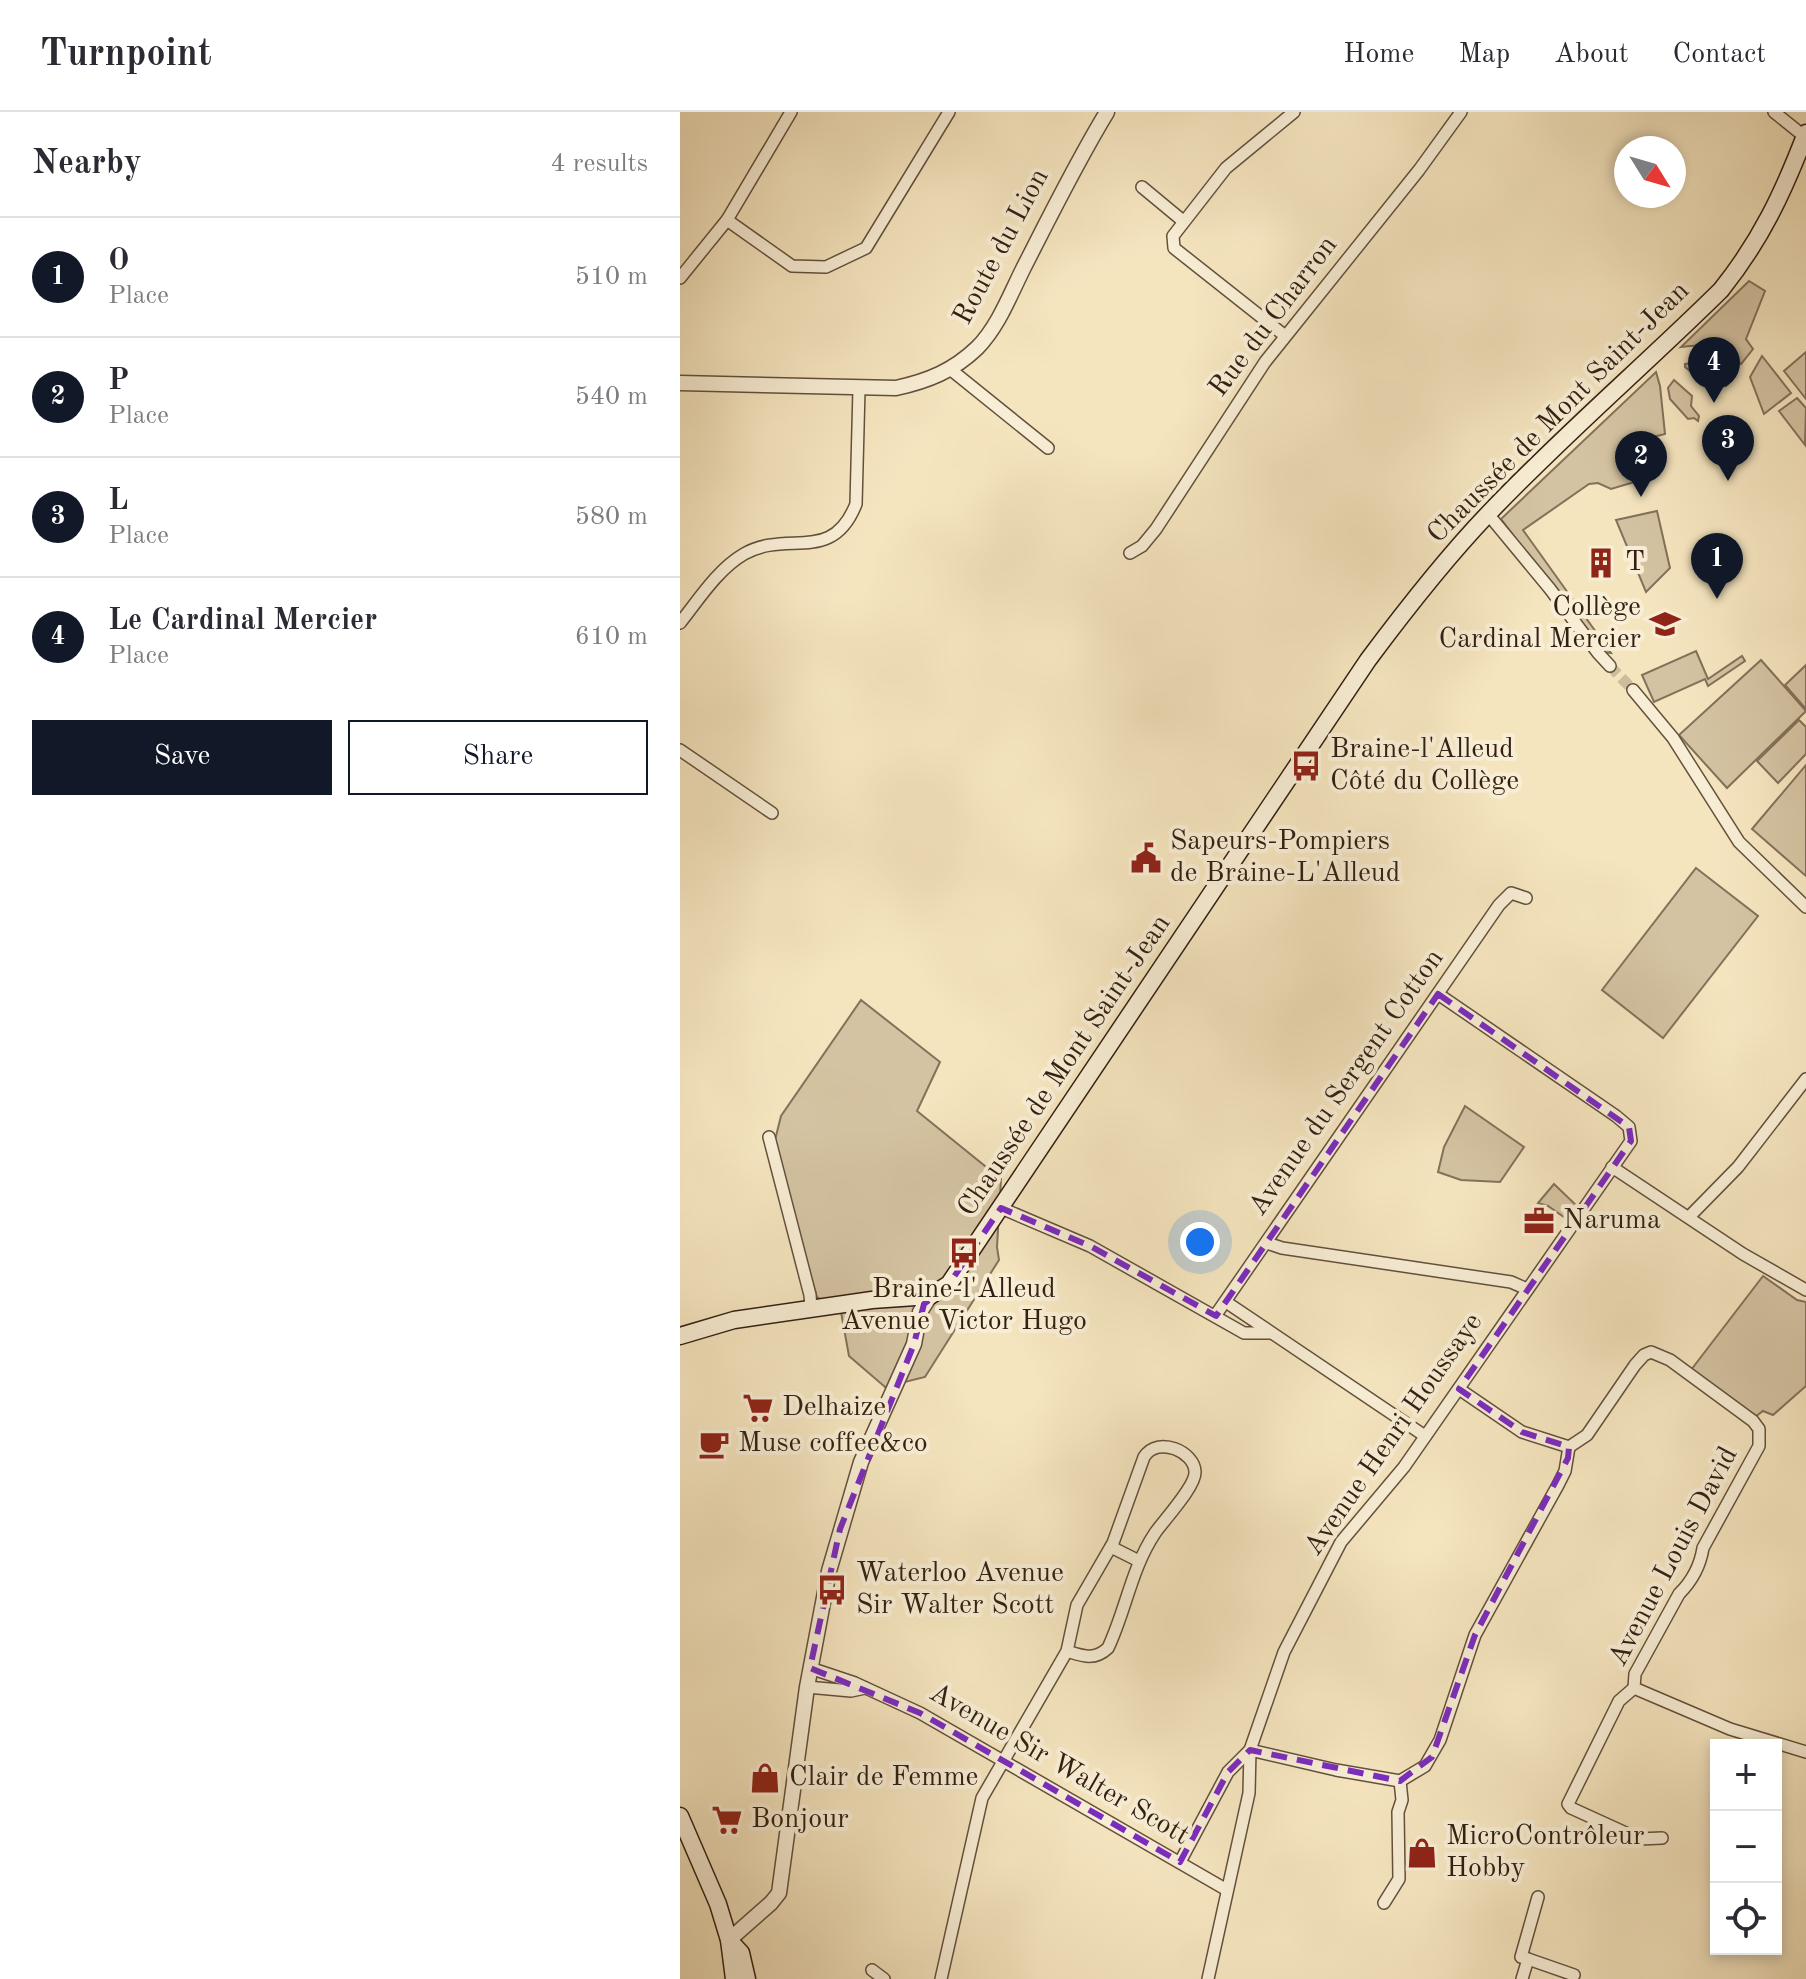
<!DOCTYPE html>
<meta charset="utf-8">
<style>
body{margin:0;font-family:"Old Standard TT",serif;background:#f7f7f7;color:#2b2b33}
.controls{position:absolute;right:24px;bottom:24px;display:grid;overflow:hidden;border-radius:0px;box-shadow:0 4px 12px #0003}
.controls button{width:72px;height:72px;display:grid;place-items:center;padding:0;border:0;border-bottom:2px solid #e1e1e2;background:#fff;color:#2b2b33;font:40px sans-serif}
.compass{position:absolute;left:934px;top:24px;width:72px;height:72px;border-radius:50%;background:#fff;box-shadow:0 4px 12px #0003;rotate:127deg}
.you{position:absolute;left:520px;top:1130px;width:28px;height:28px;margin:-20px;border:6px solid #fff;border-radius:50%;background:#1a73e8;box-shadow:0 0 0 12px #1a73e833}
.badge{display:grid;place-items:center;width:52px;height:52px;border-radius:50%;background:#111827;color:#fff;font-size:26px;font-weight:700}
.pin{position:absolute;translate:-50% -66px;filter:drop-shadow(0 2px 4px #0008)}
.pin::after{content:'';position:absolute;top:42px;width:28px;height:24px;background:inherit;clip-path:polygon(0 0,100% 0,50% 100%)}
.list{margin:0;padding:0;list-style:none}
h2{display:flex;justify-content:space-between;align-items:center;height:104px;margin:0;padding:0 32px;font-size:34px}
h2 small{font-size:26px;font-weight:400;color:#7c7c81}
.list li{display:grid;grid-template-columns:52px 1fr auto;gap:24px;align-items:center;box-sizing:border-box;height:120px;padding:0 32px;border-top:2px solid #e1e1e2}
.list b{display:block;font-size:30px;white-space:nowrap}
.list p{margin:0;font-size:26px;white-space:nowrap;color:#7c7c81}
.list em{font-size:26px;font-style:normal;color:#7c7c81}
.actions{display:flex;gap:16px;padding:24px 32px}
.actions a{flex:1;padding:18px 0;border:2px solid #111827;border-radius:0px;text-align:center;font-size:28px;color:#111827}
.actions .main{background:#111827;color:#fff}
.icon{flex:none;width:44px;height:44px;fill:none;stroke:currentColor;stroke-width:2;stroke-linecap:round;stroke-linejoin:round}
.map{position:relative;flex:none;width:1126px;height:1867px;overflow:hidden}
header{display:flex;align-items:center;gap:48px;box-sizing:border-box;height:112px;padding:0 40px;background:#fff;border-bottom:2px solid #e1e1e2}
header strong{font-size:38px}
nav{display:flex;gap:44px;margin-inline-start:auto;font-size:28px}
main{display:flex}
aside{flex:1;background:#fff}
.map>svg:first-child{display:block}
.green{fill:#d4c3a2;stroke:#83715a;stroke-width:2}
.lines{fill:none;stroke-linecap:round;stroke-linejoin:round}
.minor-tunnel{stroke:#cebd9c;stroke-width:11;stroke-dasharray:11 5.5;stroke-linecap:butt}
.minor-casing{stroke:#63503d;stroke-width:14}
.tertiary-casing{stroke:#63503d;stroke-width:17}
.secondary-casing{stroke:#321f12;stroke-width:19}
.minor{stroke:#f8eed5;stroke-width:11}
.tertiary{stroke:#f8eed5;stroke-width:14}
.secondary{stroke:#f8eed5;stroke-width:16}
.marked{fill:none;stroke:#7b2cbf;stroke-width:6;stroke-dasharray:16 10;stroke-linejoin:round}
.labels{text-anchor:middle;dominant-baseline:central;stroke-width:8;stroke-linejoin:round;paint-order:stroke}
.street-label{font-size:28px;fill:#321f12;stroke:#f8eed5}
.poi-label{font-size:28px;fill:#321f12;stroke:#f8eed5;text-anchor:start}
</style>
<header>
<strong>Turnpoint</strong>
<nav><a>Home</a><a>Map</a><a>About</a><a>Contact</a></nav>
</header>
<main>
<aside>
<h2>Nearby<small>4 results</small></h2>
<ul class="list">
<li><span class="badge">1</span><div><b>O</b><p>Place</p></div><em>510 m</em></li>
<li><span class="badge">2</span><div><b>P</b><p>Place</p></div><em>540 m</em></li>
<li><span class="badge">3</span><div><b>L</b><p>Place</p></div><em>580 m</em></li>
<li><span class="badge">4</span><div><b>Le Cardinal Mercier</b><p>Place</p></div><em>610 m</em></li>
</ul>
<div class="actions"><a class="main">Save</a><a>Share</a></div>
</aside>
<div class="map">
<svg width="1126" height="1867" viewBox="0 0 1126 1867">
<rect width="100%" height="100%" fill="#f5e5bf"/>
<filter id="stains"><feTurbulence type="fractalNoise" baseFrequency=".0025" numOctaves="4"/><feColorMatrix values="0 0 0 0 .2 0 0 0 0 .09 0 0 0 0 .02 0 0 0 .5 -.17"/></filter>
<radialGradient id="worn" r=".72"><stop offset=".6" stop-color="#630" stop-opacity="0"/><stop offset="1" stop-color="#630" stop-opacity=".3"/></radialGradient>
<g class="green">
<path d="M1069,169L1085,179L1066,227L1073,237L1061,252C1038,235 1030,231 1001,235Z"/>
<path d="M1126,240V287L1104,259Z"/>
<path d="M1082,244L1111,281L1084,302L1070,265Z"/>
<path d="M1025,248L1045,259L1051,268L1046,274L1035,268L1025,271L1005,255V252Z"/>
<path d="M976,260L980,274L985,322L953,330L961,368L931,377L918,371L909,372L843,418L931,541L922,540L821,407Z"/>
<path d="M994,268L1012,284L1011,294L1019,304L1018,309L1014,306L1008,307L990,287L988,276Z"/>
<path d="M1117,286L1126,296L1125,333L1099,299Z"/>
<path d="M977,399L990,456L966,480L936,408Z"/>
<path d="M1016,539L1028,567L1062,544L1065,549L1028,574L1025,567L974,590L962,563Z"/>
<path d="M1081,548L1126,599L1047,676L999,623Z"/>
<path d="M1126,553V597L1105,573Z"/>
<path d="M1119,608L1126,615V642L1098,671L1077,649Z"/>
<path d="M1126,653V764L1072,717Z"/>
<path d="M1016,756L1078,804L983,926L922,878Z"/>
<path d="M181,888L260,950L237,999L321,1067L317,1135L319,1148L245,1265L205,1275L169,1244L161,1200L137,1185L93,1036L101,1004Z"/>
<path d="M785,994L844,1035L820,1070L781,1068L758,1060L764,1035Z"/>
<path d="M874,1072L898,1095L888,1108L868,1094L858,1091Z"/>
<path d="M1083,1164L1117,1188L1126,1190V1274L1093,1303L1083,1299L1075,1305L1011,1258Z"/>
</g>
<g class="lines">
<path class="minor-tunnel" d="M930,554L953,578"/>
<g class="minor-casing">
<g id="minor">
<path d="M1094,0L1125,25"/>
<path d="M462,75L503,109"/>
<path d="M47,108L112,154L146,155L186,136L269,0"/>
<path d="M0,166L47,108L111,0"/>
<path d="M604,223L494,136L493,124L546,56L614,0"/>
<path d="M270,257L368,336"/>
<path d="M808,402L870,477L918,541L930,554"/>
<path d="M450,441L462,434L476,417L585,250L739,58L781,0"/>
<path d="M0,511C19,487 38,457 64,442C108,417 152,453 176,392L179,277"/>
<path d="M953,578L993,626L1059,730L1126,795"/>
<path d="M0,638L92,701"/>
<path d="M89,1025L130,1183L131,1196"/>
<path d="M932,1055L1063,1142L1126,1178"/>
<path d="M321,1096L410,1134L564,1221H591"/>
<path d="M1009,1105L1058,1055L1126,967"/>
<path d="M587,1131L602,1136L831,1170L847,1177"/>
<path d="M546,1190L745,1324"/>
<path d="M535,1204L819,793L831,781L846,786"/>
<path d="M779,1277L842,1320L889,1335L907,1323L955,1253L964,1243L971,1240L990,1248L1073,1309L1079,1317V1334L1023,1436C1020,1455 1012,1469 999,1482L955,1562L954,1576L1050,1617L1126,1640"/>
<path d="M431,1435L459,1449"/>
<path d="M130,1556L175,1571L240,1601L547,1778"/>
<path d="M127,1575L171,1579L185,1576"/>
<path d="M954,1576L939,1589L888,1692L891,1696L959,1727L982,1726"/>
<path d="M500,1750L548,1660L570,1638L604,1540L661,1430L724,1355L951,1029L949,1015L936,1004L758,882"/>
<path d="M704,1791L719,1767L718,1700L722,1688L720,1669"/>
<path d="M848,1847L841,1845L858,1785"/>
<path d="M192,1858L204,1867"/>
<path d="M261,1867L302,1686L387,1539L397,1493L433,1431L464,1345C478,1323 515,1340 515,1360C516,1374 484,1408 475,1421C451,1457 446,1498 428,1536C414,1549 403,1544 387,1539"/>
<path d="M528,1867L569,1681L570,1638L656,1658L720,1669L745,1654L760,1628L795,1523L878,1373L885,1359L889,1335"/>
<path d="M842,1867L848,1847L894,1863"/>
</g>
</g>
<g class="tertiary-casing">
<g id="tertiary">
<path d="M0,271L216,276C248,269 273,259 297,236C318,215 330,183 343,157C370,104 396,51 427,0"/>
<path d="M49,1828L91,1791L99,1781L127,1575L149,1459L181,1350L234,1232L240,1200L250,1184"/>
</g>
</g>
<g class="secondary-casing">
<g id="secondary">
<path d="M0,1224L54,1208L192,1188L250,1184L269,1172L688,548C726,497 764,448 808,402C882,324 964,254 1041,178C1081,128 1103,81 1126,21"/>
<path d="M0,1704L38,1792L49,1828L54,1867"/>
<path d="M49,1828L61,1841L67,1867"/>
</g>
</g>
<use href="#minor" class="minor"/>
<use href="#tertiary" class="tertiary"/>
<use href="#secondary" class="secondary"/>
</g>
<path class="marked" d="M758,882L949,1015L951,1029L779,1277L842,1320L889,1335L888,1346L795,1523L752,1645L720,1669L570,1638L548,1660L500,1750L240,1601L130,1556L160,1417L234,1232L244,1192L269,1172L321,1096L410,1134L536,1204Z"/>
<defs>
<g id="building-bare" transform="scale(2.4)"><path d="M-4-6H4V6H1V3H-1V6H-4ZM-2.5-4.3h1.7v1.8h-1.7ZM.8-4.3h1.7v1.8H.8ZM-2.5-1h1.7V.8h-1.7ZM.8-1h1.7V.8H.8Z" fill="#8f2418" stroke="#f8eed5" stroke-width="2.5" paint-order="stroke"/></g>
<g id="school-bare" transform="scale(2.4)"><path d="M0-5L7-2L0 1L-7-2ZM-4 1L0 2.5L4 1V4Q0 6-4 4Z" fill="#8f2418" stroke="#f8eed5" stroke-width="2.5" paint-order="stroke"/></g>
<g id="bus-bare" transform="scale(2.4)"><path d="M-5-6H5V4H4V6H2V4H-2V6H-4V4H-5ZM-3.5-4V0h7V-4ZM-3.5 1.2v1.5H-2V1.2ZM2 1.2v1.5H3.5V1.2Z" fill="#8f2418" stroke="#f8eed5" stroke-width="2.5" paint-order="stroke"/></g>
<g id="civic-bare" transform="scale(2.4)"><path d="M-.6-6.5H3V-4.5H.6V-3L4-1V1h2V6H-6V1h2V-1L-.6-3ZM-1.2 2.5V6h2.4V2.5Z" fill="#8f2418" stroke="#f8eed5" stroke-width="2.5" paint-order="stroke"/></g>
<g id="office-bare" transform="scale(2.4)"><path d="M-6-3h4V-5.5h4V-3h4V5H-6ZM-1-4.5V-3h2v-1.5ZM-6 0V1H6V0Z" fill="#8f2418" stroke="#f8eed5" stroke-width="2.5" paint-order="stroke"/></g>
<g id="supermarket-bare" transform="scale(2.4)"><path d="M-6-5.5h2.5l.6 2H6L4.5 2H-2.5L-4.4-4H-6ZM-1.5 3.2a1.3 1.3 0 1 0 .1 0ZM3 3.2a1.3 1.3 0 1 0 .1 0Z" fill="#8f2418" stroke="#f8eed5" stroke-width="2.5" paint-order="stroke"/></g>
<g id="cafe-bare" transform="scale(2.4)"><path d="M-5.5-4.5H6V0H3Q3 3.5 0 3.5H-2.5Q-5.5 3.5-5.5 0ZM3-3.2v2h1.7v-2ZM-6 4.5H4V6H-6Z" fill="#8f2418" stroke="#f8eed5" stroke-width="2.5" paint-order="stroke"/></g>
<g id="shop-bare" transform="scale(2.4)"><path d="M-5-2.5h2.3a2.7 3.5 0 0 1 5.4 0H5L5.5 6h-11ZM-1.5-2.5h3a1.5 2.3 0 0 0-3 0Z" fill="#8f2418" stroke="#f8eed5" stroke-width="2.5" paint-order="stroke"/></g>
</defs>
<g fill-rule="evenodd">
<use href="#building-bare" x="921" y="451"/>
<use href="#school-bare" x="985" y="512"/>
<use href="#bus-bare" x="626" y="654"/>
<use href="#civic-bare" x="466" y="746"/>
<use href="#office-bare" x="859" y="1109"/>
<use href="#bus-bare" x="284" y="1141"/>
<use href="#supermarket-bare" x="78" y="1296"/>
<use href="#cafe-bare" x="34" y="1332"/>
<use href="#bus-bare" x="152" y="1478"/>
<use href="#shop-bare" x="85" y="1666"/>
<use href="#supermarket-bare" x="47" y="1708"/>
<use href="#shop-bare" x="742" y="1741"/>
</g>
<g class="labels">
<g class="street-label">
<text transform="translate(322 135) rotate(-62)">Route du Lion</text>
<text transform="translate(594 205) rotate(-53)">Rue du Charron</text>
<text transform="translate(879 301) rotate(-45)">Chaussée de Mont Saint-Jean</text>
<text transform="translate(385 954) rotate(-56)">Chaussée de Mont Saint-Jean</text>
<text transform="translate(667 971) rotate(-55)">Avenue du Sergent Cotton</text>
<text transform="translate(714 1323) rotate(-55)">Avenue Henri Houssaye</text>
<text transform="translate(994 1445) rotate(-62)">Avenue Louis David</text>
<text transform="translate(379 1653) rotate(30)">Avenue Sir Walter Scott</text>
</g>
<g class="poi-label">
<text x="945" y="451">T</text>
<text x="961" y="496" text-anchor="end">Collège<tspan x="961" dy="32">Cardinal Mercier</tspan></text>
<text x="650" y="638">Braine-l'Alleud<tspan x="650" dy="32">Côté du Collège</tspan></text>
<text x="490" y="730">Sapeurs-Pompiers<tspan x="490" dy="32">de Braine-L'Alleud</tspan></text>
<text x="883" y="1109">Naruma</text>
<text x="284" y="1178" text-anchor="middle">Braine-l'Alleud<tspan x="284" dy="32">Avenue Victor Hugo</tspan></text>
<text x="102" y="1296">Delhaize</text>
<text x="58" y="1332">Muse coffee&amp;co</text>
<text x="176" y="1462">Waterloo Avenue<tspan x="176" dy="32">Sir Walter Scott</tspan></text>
<text x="109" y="1666">Clair de Femme</text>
<text x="71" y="1708">Bonjour</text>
<text x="766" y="1725">MicroContrôleur<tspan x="766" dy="32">Hobby</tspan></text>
</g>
</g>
<rect width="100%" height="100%" filter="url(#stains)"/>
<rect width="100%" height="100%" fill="url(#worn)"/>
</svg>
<div class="controls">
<button>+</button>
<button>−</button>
<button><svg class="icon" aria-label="locate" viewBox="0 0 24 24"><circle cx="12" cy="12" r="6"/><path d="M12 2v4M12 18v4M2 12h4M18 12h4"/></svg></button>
</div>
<svg class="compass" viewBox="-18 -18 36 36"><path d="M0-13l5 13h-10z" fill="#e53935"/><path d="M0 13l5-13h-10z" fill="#7c7c81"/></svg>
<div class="you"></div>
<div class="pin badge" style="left:1037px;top:487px">1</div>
<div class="pin badge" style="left:961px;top:385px">2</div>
<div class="pin badge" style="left:1048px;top:369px">3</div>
<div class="pin badge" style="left:1034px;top:291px">4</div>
</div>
</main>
